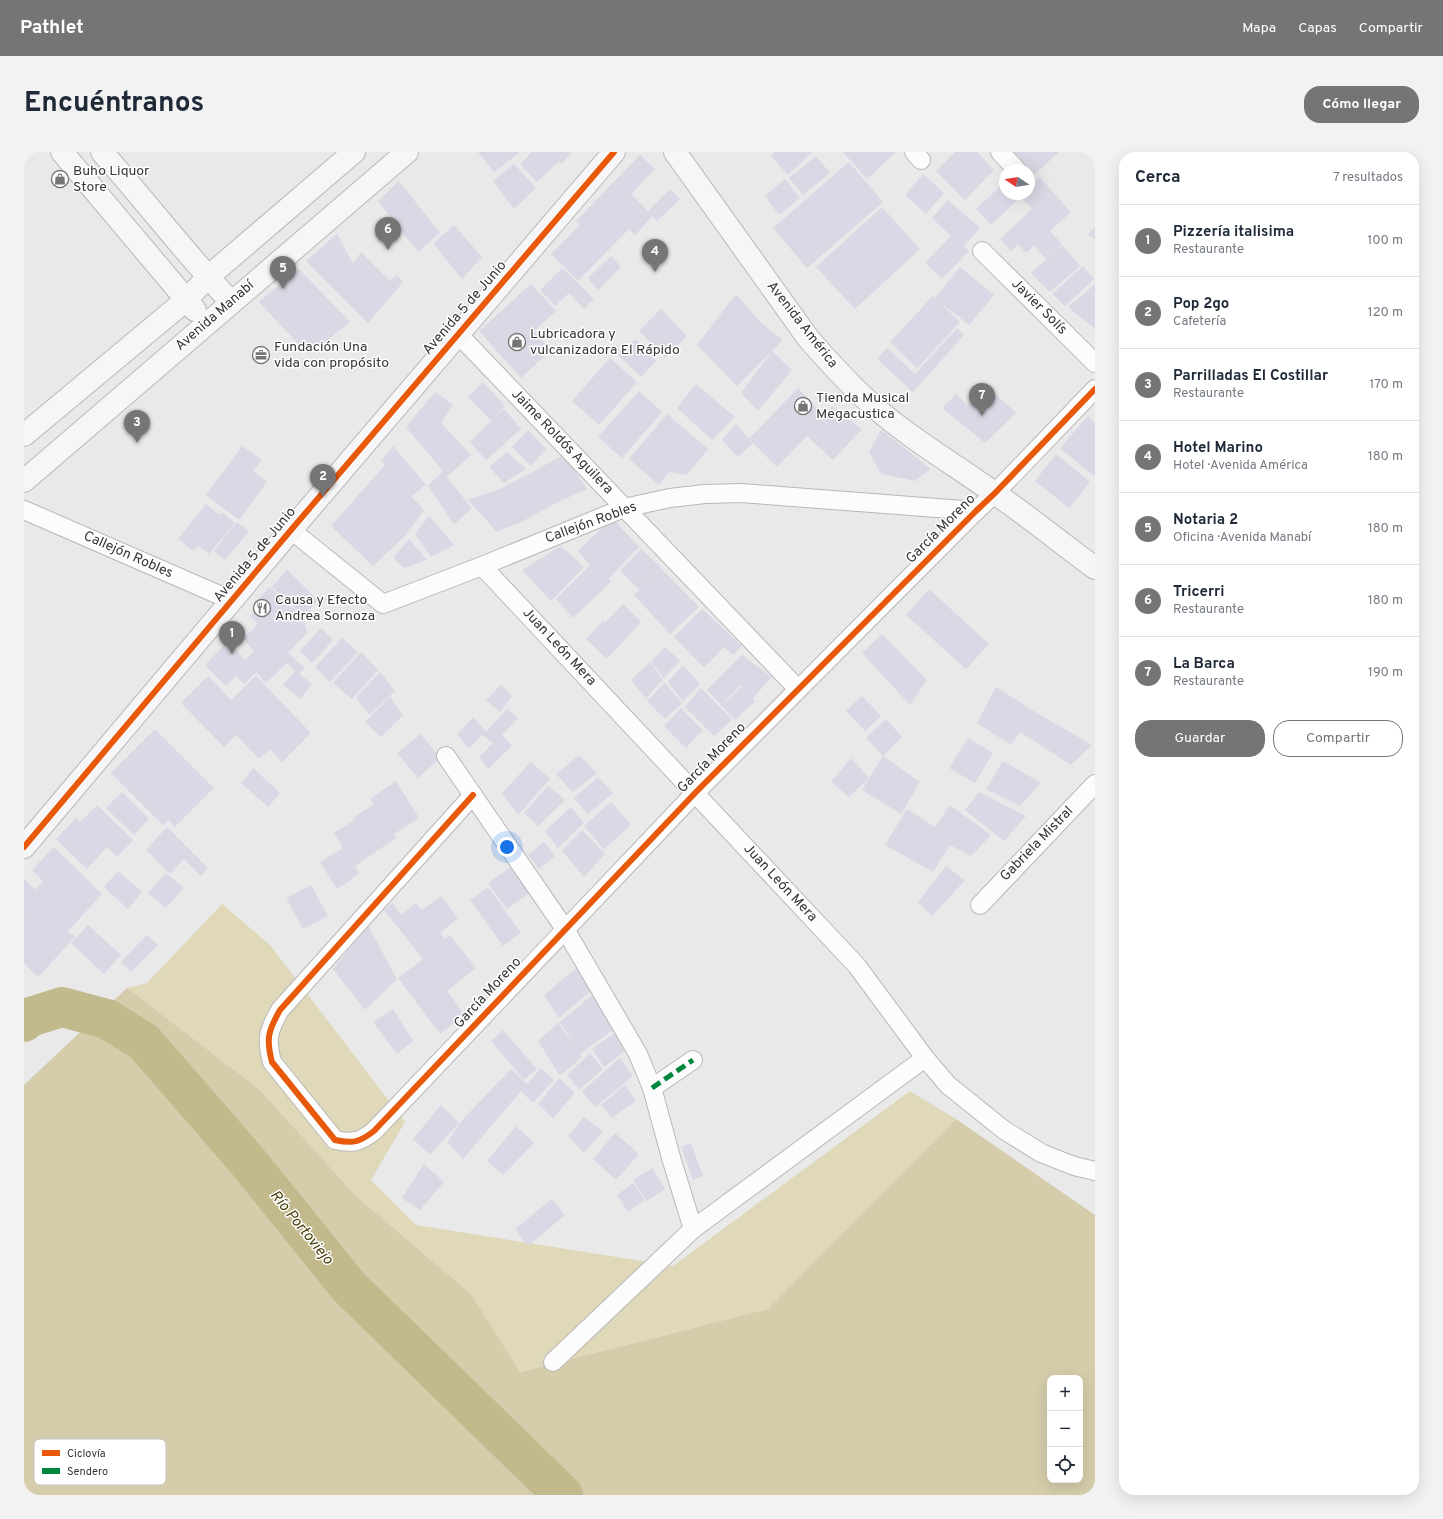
<!DOCTYPE html>
<html lang="es">
<meta charset="utf-8">
<style>
body{margin:0;font-family:Overpass,sans-serif;background:#f2f2f3;color:#1f2937}
.controls{position:absolute;right:12px;bottom:12px;display:grid;overflow:hidden;border-radius:8px;box-shadow:0 4px 16px #0002}
.controls button{width:36px;height:36px;display:grid;place-items:center;padding:0;border:0;border-bottom:1px solid #e0e1e3;background:#fff;color:#1f2937;font:20px sans-serif}
.compass{position:absolute;left:975px;top:12px;width:36px;height:36px;border-radius:50%;background:#fff;box-shadow:0 4px 16px #0002;rotate:282deg}
.you{position:absolute;left:483px;top:695px;width:14px;height:14px;margin:-10px;border:3px solid #fff;border-radius:50%;background:#1a73e8;box-shadow:0 0 0 6px #1a73e833}
.badge{display:grid;place-items:center;width:26px;height:26px;border-radius:50%;background:#757576;color:#fff;font-size:13px;font-weight:700}
.pin{position:absolute;translate:-50% -33px;filter:drop-shadow(0 1px 2px #0008)}
.pin::after{content:'';position:absolute;top:21px;width:14px;height:12px;background:inherit;clip-path:polygon(0 0,100% 0,50% 100%)}
.list{margin:0;padding:0;list-style:none}
h2{display:flex;justify-content:space-between;align-items:center;height:52px;margin:0;padding:0 16px;font-size:17px}
h2 small{font-size:13px;font-weight:400;color:#747a83}
.list li{display:grid;grid-template-columns:26px 1fr auto;gap:12px;align-items:center;box-sizing:border-box;height:72px;padding:0 16px;border-top:1px solid #e0e1e3}
.list b{display:block;font-size:15px;white-space:nowrap}
.list p{margin:0;font-size:13px;white-space:nowrap;color:#747a83}
.list em{font-size:13px;font-style:normal;color:#747a83}
.actions{display:flex;gap:8px;padding:12px 16px}
.actions a{flex:1;padding:9px 0;border:1px solid #757576;border-radius:16px;text-align:center;font-size:14px;color:#757576}
.actions .main{background:#757576;color:#fff}
.icon{flex:none;width:22px;height:22px;fill:none;stroke:currentColor;stroke-width:2;stroke-linecap:round;stroke-linejoin:round}
.map{position:relative;flex:none;width:1071px;height:1343px;overflow:hidden;border-radius:16px}
header{display:flex;align-items:center;gap:24px;box-sizing:border-box;height:56px;padding:0 20px;background:#757576;color:#fff}
header strong{font-size:19px}
nav{display:flex;gap:22px;margin-inline-start:auto;font-size:14px}
.intro{display:flex;align-items:center;justify-content:space-between;box-sizing:border-box;height:96px;padding:0 24px}
h1{margin:0;font-size:28px}
.button{padding:10px 18px;border-radius:16px;background:#757576;color:#fff;font-size:14px;font-weight:700}
main{display:flex;gap:24px;padding:0 24px}
aside{flex:1;background:#fff;border-radius:16px;box-shadow:0 4px 16px #0002}
.map>svg:first-child{display:block}
.green{fill:#dfd8b9}
.forest{fill:#d4ccaa;fill-rule:evenodd}
.water{fill:#c2b98d}
.lines{fill:none;stroke-linecap:round;stroke-linejoin:round}
.river{stroke:#c2b98d;stroke-width:40}
.building{fill:#dbd7e4;fill-rule:evenodd}
.street-casing{stroke:#b8b8b8;stroke-width:20}
.secondary-casing{stroke:#b8b8b8;stroke-width:24}
.street{stroke:#fcfcfc;stroke-width:18}
.secondary{stroke:#f6f5f8;stroke-width:22}
.quiet{stroke:#00873e;stroke-width:5;stroke-dasharray:10 5;stroke-linecap:butt}
.cycleway-casing{stroke:#fff;stroke-width:8}
.cycleway{stroke:#e8590c;stroke-width:6}
.labels{text-anchor:middle;dominant-baseline:central;stroke-width:3;stroke-linejoin:round;paint-order:stroke}
.poi-label{font-size:14px;fill:#363637;stroke:#fff;text-anchor:start}
.street-label{font-size:14px;fill:#363637;stroke:#fff}
.water-label{font-size:15px;font-style:italic;fill:#463c07;stroke:#fff}
.key{fill:#fff;stroke:#c3c3c3;stroke-width:1}
.key-label{font-size:11px;fill:#363637}
</style>
<header>
<strong>Pathlet</strong>
<nav><a>Mapa</a><a>Capas</a><a>Compartir</a></nav>
</header>
<div class="intro"><h1>Encuéntranos</h1><a class="button">Cómo llegar</a></div>
<main>
<div class="map">
<svg width="1071" height="1343" viewBox="0 0 1071 1343">
<rect width="100%" height="100%" fill="#e9e9ea"/>
<path class="green" d="M198,752L246,793L381,970L347,1028L392,1073L649,1114L886,939L932,967L744,1157L495,1220L447,1142L333,1045L235,937L103,836L123,831Z"/>
<path class="forest" d="M103,836L235,937L333,1045L447,1142L496,1220L744,1157L932,967L1071,1063V1343H0V933ZM1026,1226H1056V1328H1026Z"/>
<path class="water" d="M430,1252L491,1279L542,1343H514L509,1333L454,1282Z"/>
<g class="lines">
<path class="river" d="M0,870L6,865L38,855L83,867L120,890L225,1011L325,1135L539,1343"/>
</g>
<g class="building">
<path d="M454,0H494L495,1L470,20Z"/>
<path d="M508,0H548L537,12L535,9L513,30L496,12Z"/>
<path d="M751,0H788L764,23L747,4Z"/>
<path d="M819,0H872L843,27Z"/>
<path d="M931,0H953L970,18L941,48L912,19Z"/>
<path d="M987,0H1035L1008,25L1005,22V18H1002Z"/>
<path d="M616,3L631,17L607,42L624,59L646,37L656,47L633,69L629,64L611,83L605,77L554,129L527,102L556,73L552,69Z"/>
<path d="M792,4L806,21L779,43L765,26Z"/>
<path d="M825,10L859,50L783,116L749,76Z"/>
<path d="M490,12L512,36L490,57L469,29Z"/>
<path d="M899,22L920,41L902,62L881,43Z"/>
<path d="M1015,25L1047,60L1026,79L1038,92L1022,107L1010,94L1002,101L994,92L987,99L976,87L1008,57L997,45L967,73L952,57L981,30V42H1005V34Z"/>
<path d="M761,27L776,46L755,63L741,44Z"/>
<path d="M375,29L416,81L394,100L354,49Z"/>
<path d="M924,48L956,76L940,94L945,99L918,127L901,111L927,84L908,66Z"/>
<path d="M858,55L896,97L831,157L792,115Z"/>
<path d="M430,73L458,105L438,127L409,91Z"/>
<path d="M1071,75V88L1064,82Z"/>
<path d="M313,82L329,112L337,100L366,129L373,123L379,130L344,171L282,109Z"/>
<path d="M1038,93L1056,114L1026,140L1007,121Z"/>
<path d="M587,104L597,115L574,138L564,126Z"/>
<path d="M1059,114L1070,127L1041,154L1028,142Z"/>
<path d="M936,115L970,143L945,173L911,146Z"/>
<path d="M538,116L570,147L560,157L545,141L531,154L516,138Z"/>
<path d="M275,117L326,170L285,203L235,150Z"/>
<path d="M507,132L532,159L510,179L527,198L497,226L455,179Z"/>
<path d="M1071,132V177L1044,155Z"/>
<path d="M712,142L737,171L759,188L713,234L673,193Z"/>
<path d="M909,144L936,170L893,216L866,190Z"/>
<path d="M637,157L663,184L641,206L615,179Z"/>
<path d="M933,176L940,183L889,240L853,207L863,196L891,222Z"/>
<path d="M612,187L632,209L617,225L594,203Z"/>
<path d="M748,199L768,218L734,259L717,241Z"/>
<path d="M586,206L613,230L575,273L548,249Z"/>
<path d="M459,230L481,254L470,265L480,257L497,277L462,308L446,290L467,269L444,245Z"/>
<path d="M672,232L711,265L688,288L653,256Z"/>
<path d="M963,234L992,261L961,291L918,256L932,242L943,253Z"/>
<path d="M774,236L801,264L808,255L838,277L809,308L783,284L753,315L729,291L714,305L698,288L712,272L725,287Z"/>
<path d="M615,239L638,260L598,306L574,285Z"/>
<path d="M411,240L429,253L417,271L447,303L423,325L448,357L430,372L404,334L419,319L382,275Z"/>
<path d="M643,262L684,297L663,323L645,320L635,333L605,307Z"/>
<path d="M1064,264L1071,271V325L1036,296Z"/>
<path d="M504,278L522,297L507,314L488,295Z"/>
<path d="M857,278L907,317L891,329L857,322L845,300Z"/>
<path d="M218,294L238,308L229,319L243,330L215,368L182,343Z"/>
<path d="M369,294L402,333L387,344L400,358L381,384L349,414L307,374L361,313L357,309Z"/>
<path d="M483,300L502,317L480,331L465,315Z"/>
<path d="M1032,302L1066,330L1045,356L1011,329Z"/>
<path d="M540,303L563,337L534,350L499,369L473,380L444,348L478,336Z"/>
<path d="M182,352L195,363L198,360L211,371L185,402L174,394L169,399L154,387Z"/>
<path d="M405,364L430,393L407,405L391,382Z"/>
<path d="M588,366L615,395L584,427L587,430L549,466L532,447L566,413L554,399Z"/>
<path d="M213,370L225,379L201,408L190,399Z"/>
<path d="M385,387L403,408L380,416L369,406Z"/>
<path d="M537,394L560,415L527,449L498,418Z"/>
<path d="M617,397L637,415L617,436L637,416L675,455L646,482L610,443L616,438L596,419Z"/>
<path d="M263,418L294,448L280,464L248,435Z"/>
<path d="M246,435L280,467L283,481L264,501L281,516L275,522L288,532L276,547L259,533L271,519L263,511L242,531L232,520L220,532L212,524L202,534L181,513L204,489L221,508L230,499L219,487L234,472L226,464L235,455L231,450Z"/>
<path d="M905,437L965,492L942,517L882,463Z"/>
<path d="M599,452L617,470L583,507L562,487L579,469L581,471Z"/>
<path d="M678,457L718,494L709,503L700,495L680,516L650,485Z"/>
<path d="M297,476L309,488L288,511L276,499Z"/>
<path d="M858,482L903,528L886,553L838,501Z"/>
<path d="M318,486L334,500L306,530L291,515Z"/>
<path d="M641,495L656,509L640,526L627,510Z"/>
<path d="M337,500L354,518L328,547L309,531Z"/>
<path d="M718,503L748,525L729,546L731,549L711,568L683,538ZM716,533L718,534L701,550H700Z"/>
<path d="M626,510L639,528L622,546L607,528Z"/>
<path d="M659,513L676,532L659,549L644,530Z"/>
<path d="M356,520L371,539L345,563L332,546Z"/>
<path d="M184,524L207,548L232,524L287,581L258,610L246,597L235,607L212,583L200,595L157,551Z"/>
<path d="M641,531L658,551L641,567L623,549Z"/>
<path d="M477,533L488,544L476,560L462,548Z"/>
<path d="M972,535L1011,560L1068,593L1047,613L996,580L987,593L953,571Z"/>
<path d="M677,536L708,568L690,584L661,555Z"/>
<path d="M838,544L857,564L841,579L822,559Z"/>
<path d="M366,545L379,563L357,585L341,570Z"/>
<path d="M657,556L679,578L662,596L640,574Z"/>
<path d="M483,557L494,566L478,583L488,594L464,617L455,605L469,591L458,583L445,597L433,582L449,565L462,580Z"/>
<path d="M862,567L878,585L859,604L842,586Z"/>
<path d="M131,577L190,636L151,675L145,668L139,673L87,621Z"/>
<path d="M397,582L416,606L394,626L373,601Z"/>
<path d="M944,586L969,601L951,631L925,616Z"/>
<path d="M555,603L573,621L549,640L532,622Z"/>
<path d="M859,604L896,630L877,662L838,638Z"/>
<path d="M827,606L845,626L825,645L807,630Z"/>
<path d="M979,609L1017,631L996,654L962,637Z"/>
<path d="M507,610L526,627L494,663L478,641Z"/>
<path d="M229,616L256,641L244,655L217,631Z"/>
<path d="M574,625L589,641L564,662L550,646Z"/>
<path d="M372,629L395,666L370,682L372,686L331,714L335,722L313,737L296,710L319,696L310,681L332,667L329,666L350,652L346,647Z"/>
<path d="M524,634L541,648L514,674L500,661Z"/>
<path d="M98,640L125,667L110,683L82,656Z"/>
<path d="M955,640L1002,664L980,689L941,658Z"/>
<path d="M587,650L607,673L580,697L560,674Z"/>
<path d="M73,653L109,688L93,705L83,695L63,717L32,687L52,666L56,670Z"/>
<path d="M926,653L967,683L947,704L926,693L909,720L861,693L883,657L911,675Z"/>
<path d="M547,655L560,671L534,696L521,679Z"/>
<path d="M143,675L184,716L177,724L160,707L146,722L122,698Z"/>
<path d="M558,678L581,702L560,725L538,699Z"/>
<path d="M520,690L531,704L515,717L504,703Z"/>
<path d="M30,695L78,742L44,779L51,785L14,825L0,811V766L1,765L0,763V726L11,738L25,723L19,729L8,718Z"/>
<path d="M488,714L507,740L483,757L464,731Z"/>
<path d="M922,714L941,728L908,764L894,750Z"/>
<path d="M94,719L118,740L104,757L80,735Z"/>
<path d="M142,721L160,736L142,756L124,741Z"/>
<path d="M287,733L304,764L279,777L262,746Z"/>
<path d="M464,735L497,781L479,794L446,748Z"/>
<path d="M417,744L434,766L416,781L421,787L426,783L452,816L423,839L441,863L416,882L374,826L399,807L360,758L369,751L377,763L392,751L398,758Z"/>
<path d="M64,773L97,803L80,822L47,791Z"/>
<path d="M344,774L373,827L341,858L309,817Z"/>
<path d="M123,783L134,793L107,820L97,810Z"/>
<path d="M557,812L572,834L535,866L520,843Z"/>
<path d="M573,839L596,873L556,902L558,905L536,924L514,889L534,871L552,895L536,870Z"/>
<path d="M369,857L389,889L373,902L349,870Z"/>
<path d="M598,876L608,893L580,915L568,897Z"/>
<path d="M479,878L513,917L500,928L467,889Z"/>
<path d="M566,901L579,917L555,938L543,923Z"/>
<path d="M596,906L609,924L571,955L558,939Z"/>
<path d="M517,916L530,928L509,951L497,939L439,1007L423,990L440,966L487,917L503,932Z"/>
<path d="M535,926L551,941L529,966L514,952Z"/>
<path d="M601,933L612,949L588,966L577,953Z"/>
<path d="M417,953L435,971L406,1003L389,987Z"/>
<path d="M560,965L579,979L560,1001L544,984Z"/>
<path d="M492,974L510,991L479,1023L463,1009Z"/>
<path d="M591,981L615,1002L592,1028L569,1007Z"/>
<path d="M667,991L679,1024L669,1028L657,995Z"/>
<path d="M400,1012L420,1030L396,1058L378,1046Z"/>
<path d="M628,1016L641,1037L623,1049L609,1028Z"/>
<path d="M609,1031L621,1048L604,1060L593,1043Z"/>
<path d="M528,1047L541,1063L504,1094L491,1077Z"/>
</g>
<g class="lines">
<g class="street-casing">
<g id="street">
<path d="M890,0L897,8"/>
<path d="M976,0L992,17"/>
<path d="M958,99L1071,211"/>
<path d="M434,182L774,537"/>
<path d="M0,358L209,449"/>
<path d="M267,378L359,452L458,414L600,356L646,346L681,342L717,341L952,359"/>
<path d="M458,414L833,814L901,906L924,933L980,978L1017,1001L1050,1014L1071,1019"/>
<path d="M422,604L541,777L614,902L628,936L648,1009L669,1077L529,1210"/>
<path d="M449,643L256,858C244,879 242,887 248,910L311,988C329,992 336,990 350,979L672,640L952,359L971,341L1071,237"/>
<path d="M956,753L1071,632"/>
<path d="M628,936L669,908"/>
<path d="M669,1077L901,906"/>
</g>
</g>
<g class="secondary-casing">
<g id="secondary">
<path d="M38,0L171,158"/>
<path d="M78,0C122,50 162,102 207,150"/>
<path d="M651,0L784,186C804,209 824,231 847,252C884,285 928,311 969,340C1004,364 1037,391 1071,416"/>
<path d="M0,283L162,148L184,125L330,0"/>
<path d="M0,329L383,0"/>
<path d="M0,695L267,378L590,0"/>
</g>
</g>
<use href="#street" class="street"/>
<use href="#secondary" class="secondary"/>
<path class="quiet" d="M628,936L669,908"/>
<g class="cycleway-casing">
<g id="cycleway">
<path d="M449,643L256,858C244,879 242,887 248,910L311,988C329,992 336,990 350,979L672,640L952,359L971,341L1071,237"/>
<path d="M0,695L267,378L590,0"/>
</g>
</g>
<use href="#cycleway" class="cycleway"/>
</g>
<defs>
<g id="shop-ring" transform="scale(0.9)"><circle r="9.5" fill="#fff" stroke="#757576" stroke-width="1.5"/><path d="M-5-2.5h2.3a2.7 3.5 0 0 1 5.4 0H5L5.5 6h-11ZM-1.5-2.5h3a1.5 2.3 0 0 0-3 0Z" fill="#757576"/></g>
<g id="office-ring" transform="scale(0.9)"><circle r="9.5" fill="#fff" stroke="#757576" stroke-width="1.5"/><path d="M-6-3h4V-5.5h4V-3h4V5H-6ZM-1-4.5V-3h2v-1.5ZM-6 0V1H6V0Z" fill="#757576"/></g>
<g id="restaurant-ring" transform="scale(0.9)"><circle r="9.5" fill="#fff" stroke="#757576" stroke-width="1.5"/><path d="M-5-6h1v4h1v-4h1v4h1v-4h1v5L-1.5 .5V6h-2V.5L-5-1ZM5-6V6H3V1.5H1.5Q1.5-4 5-6Z" fill="#757576"/></g>
</defs>
<g fill-rule="evenodd">
<use href="#shop-ring" x="36" y="27"/>
<use href="#shop-ring" x="493" y="190"/>
<use href="#office-ring" x="237" y="203"/>
<use href="#shop-ring" x="779" y="254"/>
<use href="#restaurant-ring" x="238" y="456"/>
</g>
<g class="labels">
<g class="poi-label">
<text x="49" y="19">Buho Liquor<tspan x="49" dy="16">Store</tspan></text>
<text x="506" y="182">Lubricadora y<tspan x="506" dy="16">vulcanizadora El Rápido</tspan></text>
<text x="250" y="195">Fundación Una<tspan x="250" dy="16">vida con propósito</tspan></text>
<text x="792" y="246">Tienda Musical<tspan x="792" dy="16">Megacustica</tspan></text>
<text x="251" y="448">Causa y Efecto<tspan x="251" dy="16">Andrea Sornoza</tspan></text>
</g>
<g class="street-label">
<text transform="translate(1015 155) rotate(45)">Javier Solís</text>
<text transform="translate(441 156) rotate(-49)">Avenida 5 de Junio</text>
<text transform="translate(191 164) rotate(-41)">Avenida Manabí</text>
<text transform="translate(778 173) rotate(52)">Avenida América</text>
<text transform="translate(538 290) rotate(46)">Jaime Roldós Aguilera</text>
<text transform="translate(567 371) rotate(-20)">Callejón Robles</text>
<text transform="translate(917 377) rotate(-45)">García Moreno</text>
<text transform="translate(104 403) rotate(24)">Callejón Robles</text>
<text transform="translate(231 403) rotate(-50)">Avenida 5 de Junio</text>
<text transform="translate(535 495) rotate(47)">Juan León Mera</text>
<text transform="translate(688 606) rotate(-46)">García Moreno</text>
<text transform="translate(1013 692) rotate(-46)">Gabriela Mistral</text>
<text transform="translate(756 731) rotate(47)">Juan León Mera</text>
<text transform="translate(464 841) rotate(-47)">García Moreno</text>
</g>
<g class="water-label">
<text transform="translate(277 1076) rotate(51)">Río Portoviejo</text>
</g>
</g>
<rect x="10" y="1287" width="132" height="46" rx="6" class="key"/>
<rect x="18" y="1298" width="18" height="6" fill="#e8590c"/>
<rect x="18" y="1316" width="18" height="6" fill="#00873e"/>
<g class="key-label">
<text x="43" y="1305">Ciclovía</text>
<text x="43" y="1323">Sendero</text>
</g>
</svg>
<div class="controls">
<button>+</button>
<button>−</button>
<button><svg class="icon" aria-label="locate" viewBox="0 0 24 24"><circle cx="12" cy="12" r="6"/><path d="M12 2v4M12 18v4M2 12h4M18 12h4"/></svg></button>
</div>
<svg class="compass" viewBox="-18 -18 36 36"><path d="M0-13l5 13h-10z" fill="#e53935"/><path d="M0 13l5-13h-10z" fill="#747a83"/></svg>
<div class="you"></div>
<div class="pin badge" style="left:208px;top:502px">1</div>
<div class="pin badge" style="left:299px;top:345px">2</div>
<div class="pin badge" style="left:113px;top:291px">3</div>
<div class="pin badge" style="left:631px;top:120px">4</div>
<div class="pin badge" style="left:259px;top:137px">5</div>
<div class="pin badge" style="left:364px;top:98px">6</div>
<div class="pin badge" style="left:958px;top:264px">7</div>
</div>
<aside>
<h2>Cerca<small>7 resultados</small></h2>
<ul class="list">
<li><span class="badge">1</span><div><b>Pizzería italisima</b><p>Restaurante</p></div><em>100 m</em></li>
<li><span class="badge">2</span><div><b>Pop 2go</b><p>Cafetería</p></div><em>120 m</em></li>
<li><span class="badge">3</span><div><b>Parrilladas El Costillar</b><p>Restaurante</p></div><em>170 m</em></li>
<li><span class="badge">4</span><div><b>Hotel Marino</b><p>Hotel · Avenida América</p></div><em>180 m</em></li>
<li><span class="badge">5</span><div><b>Notaria 2</b><p>Oficina · Avenida Manabí</p></div><em>180 m</em></li>
<li><span class="badge">6</span><div><b>Tricerri</b><p>Restaurante</p></div><em>180 m</em></li>
<li><span class="badge">7</span><div><b>La Barca</b><p>Restaurante</p></div><em>190 m</em></li>
</ul>
<div class="actions"><a class="main">Guardar</a><a>Compartir</a></div>
</aside>
</main>
